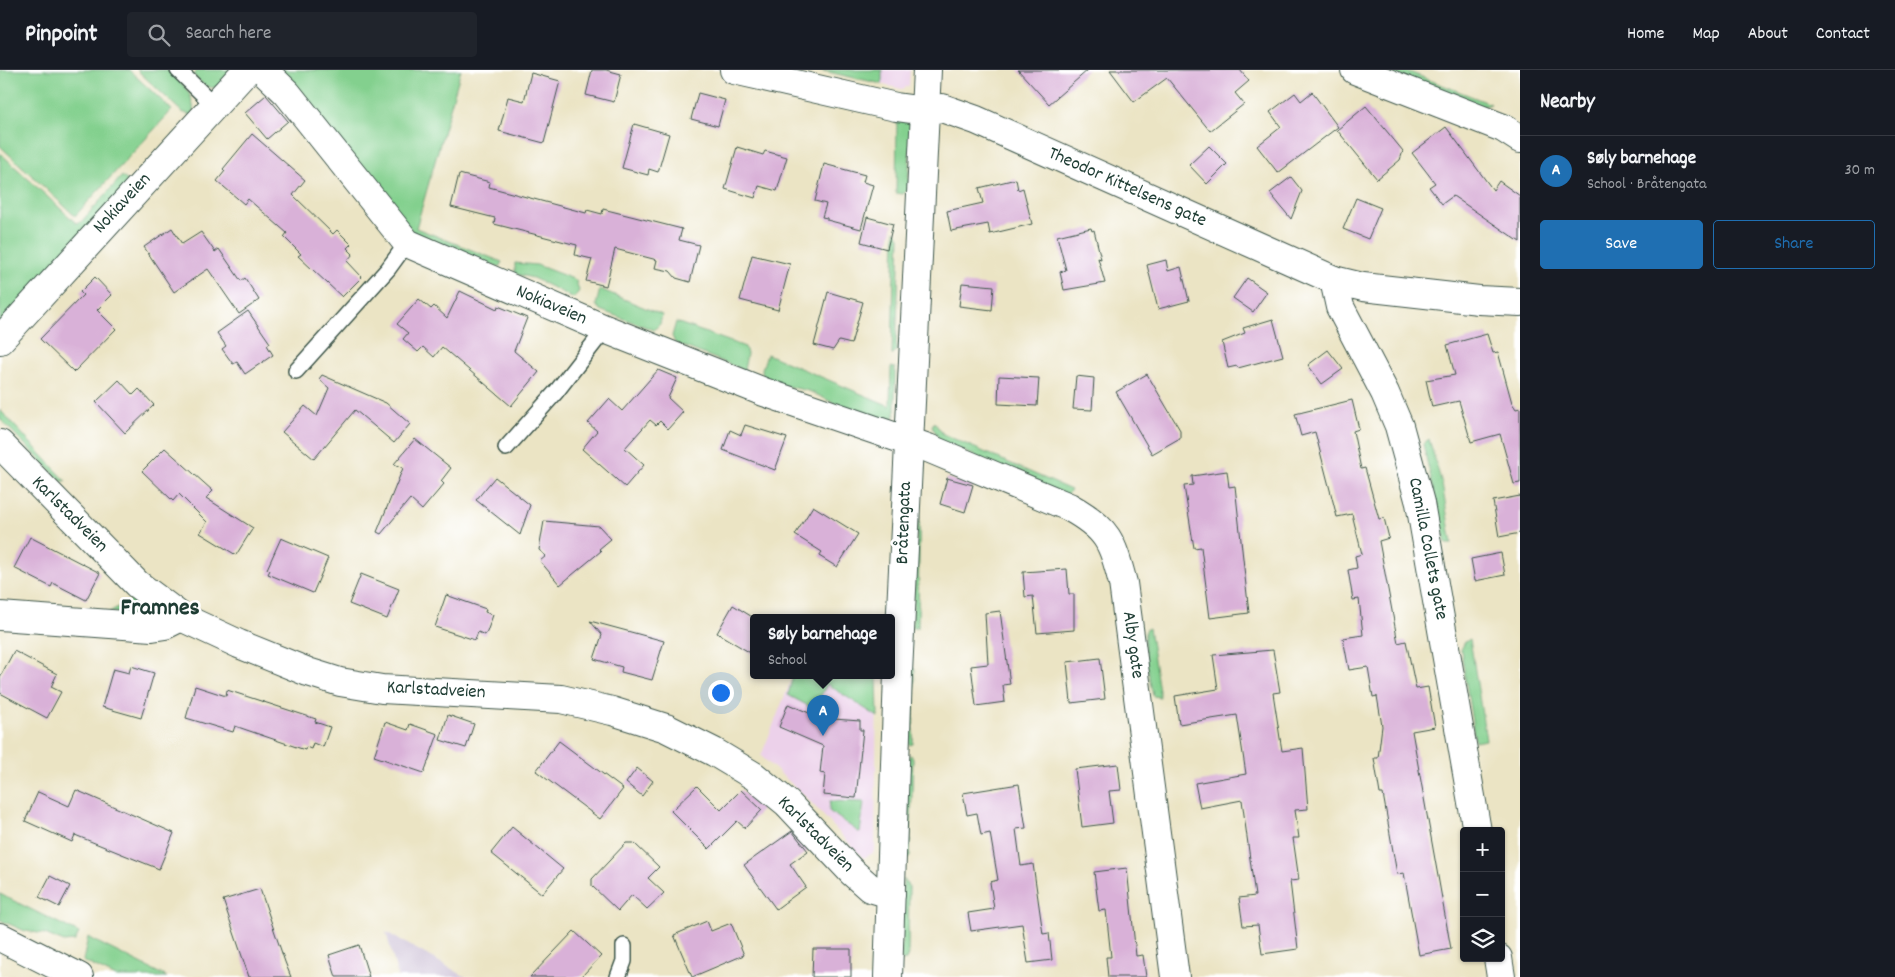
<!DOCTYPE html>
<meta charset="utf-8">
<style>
body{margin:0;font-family:Dekko,sans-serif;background:#20242c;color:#f1f3f6}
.controls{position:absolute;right:15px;bottom:15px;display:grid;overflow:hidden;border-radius:5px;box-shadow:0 1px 4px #0004}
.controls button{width:45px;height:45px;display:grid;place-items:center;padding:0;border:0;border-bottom:1px solid #363941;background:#171b24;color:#f1f3f6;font:25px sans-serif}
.you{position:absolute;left:720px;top:622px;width:18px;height:18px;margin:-12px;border:4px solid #fff;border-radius:50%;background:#1a73e8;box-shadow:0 0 0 8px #1a73e833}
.badge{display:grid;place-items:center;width:32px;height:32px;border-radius:50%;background:#1f6fb2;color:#fff;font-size:16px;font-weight:700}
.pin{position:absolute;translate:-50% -41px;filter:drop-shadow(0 1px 2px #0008)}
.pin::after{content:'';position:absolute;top:26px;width:18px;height:15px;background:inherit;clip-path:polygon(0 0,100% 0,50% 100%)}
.popup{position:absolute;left:750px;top:544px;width:145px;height:65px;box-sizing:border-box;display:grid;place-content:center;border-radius:5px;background:#171b24;filter:drop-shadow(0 1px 4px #0005);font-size:16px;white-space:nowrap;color:#9ea1a6}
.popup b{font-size:19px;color:#f1f3f6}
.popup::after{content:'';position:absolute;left:50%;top:100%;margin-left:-10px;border:10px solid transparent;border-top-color:#171b24}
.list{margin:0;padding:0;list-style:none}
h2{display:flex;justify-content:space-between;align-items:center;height:65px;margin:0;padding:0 20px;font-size:21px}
h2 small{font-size:16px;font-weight:400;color:#9ea1a6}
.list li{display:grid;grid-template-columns:32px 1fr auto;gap:15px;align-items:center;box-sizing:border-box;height:70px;padding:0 20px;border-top:1px solid #363941}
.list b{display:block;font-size:19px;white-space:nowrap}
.list p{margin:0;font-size:16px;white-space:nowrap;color:#9ea1a6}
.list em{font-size:16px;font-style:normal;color:#9ea1a6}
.actions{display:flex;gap:10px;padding:15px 20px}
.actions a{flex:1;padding:11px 0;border:1px solid #1f6fb2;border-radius:5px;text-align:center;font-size:18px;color:#1f6fb2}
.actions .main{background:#1f6fb2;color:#fff}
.icon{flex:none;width:28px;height:28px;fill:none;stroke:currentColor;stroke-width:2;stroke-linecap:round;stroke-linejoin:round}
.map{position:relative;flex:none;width:1520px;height:907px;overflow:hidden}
header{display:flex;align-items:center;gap:30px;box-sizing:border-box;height:70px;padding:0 25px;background:#171b24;border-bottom:1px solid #363941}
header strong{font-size:24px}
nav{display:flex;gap:28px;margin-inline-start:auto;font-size:18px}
.search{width:350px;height:45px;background:#20242c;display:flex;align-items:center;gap:12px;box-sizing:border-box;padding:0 18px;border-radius:5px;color:#9ea1a6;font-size:19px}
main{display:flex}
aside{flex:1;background:#171b24}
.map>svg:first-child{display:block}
.built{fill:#ecd1ea}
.industrial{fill:#cbbfd5}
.green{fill:#83d08e;stroke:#518661}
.building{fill:#d9b1d8}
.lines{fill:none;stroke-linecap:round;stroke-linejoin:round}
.service-casing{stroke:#3e564a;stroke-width:18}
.minor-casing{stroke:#3e564a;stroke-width:30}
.tertiary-casing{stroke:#3e564a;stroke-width:30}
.service{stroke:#fff;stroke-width:15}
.minor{stroke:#fff;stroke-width:28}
.tertiary{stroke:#fff;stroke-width:28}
.labels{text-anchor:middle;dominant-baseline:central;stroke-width:5;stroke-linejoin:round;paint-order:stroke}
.street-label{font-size:19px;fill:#1f3d34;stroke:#fff}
.district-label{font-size:24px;font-weight:bold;fill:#1f3d34;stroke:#fff}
</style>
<header>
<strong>Pinpoint</strong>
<div class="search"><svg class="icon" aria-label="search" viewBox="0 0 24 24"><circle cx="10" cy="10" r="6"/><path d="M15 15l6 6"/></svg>Search here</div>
<nav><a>Home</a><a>Map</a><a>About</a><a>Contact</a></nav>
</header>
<main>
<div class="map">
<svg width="1520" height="907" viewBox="0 0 1520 907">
<rect width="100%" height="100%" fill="#fff"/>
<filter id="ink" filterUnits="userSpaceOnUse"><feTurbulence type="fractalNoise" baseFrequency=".02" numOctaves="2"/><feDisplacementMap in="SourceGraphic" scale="10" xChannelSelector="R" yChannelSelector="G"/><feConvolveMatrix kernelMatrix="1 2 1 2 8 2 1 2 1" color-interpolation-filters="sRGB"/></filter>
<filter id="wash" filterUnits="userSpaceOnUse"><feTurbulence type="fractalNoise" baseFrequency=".0096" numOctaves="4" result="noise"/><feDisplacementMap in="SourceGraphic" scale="20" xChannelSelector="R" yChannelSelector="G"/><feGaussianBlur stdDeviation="1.12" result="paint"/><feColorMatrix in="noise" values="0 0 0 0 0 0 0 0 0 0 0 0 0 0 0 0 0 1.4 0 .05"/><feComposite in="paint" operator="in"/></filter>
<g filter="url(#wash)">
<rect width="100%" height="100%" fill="#ebe4c4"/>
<g class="built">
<path d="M819,0H910L909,16L902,19Z"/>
<path d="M793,605H877L875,778L873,783L863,788L806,727L761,686Z"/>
</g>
<path class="industrial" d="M386,862L466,907H398Z"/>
<g class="green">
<path d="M0,0H129L172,40L75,146L0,76Z"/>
<path d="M137,0H168C182,13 196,25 193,46L182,42Z"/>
<path d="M197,0H236C218,16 214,27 194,6Z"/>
<path d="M274,0H461L416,158L502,192L499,197L416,166Z"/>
<path d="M819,0H882V14Z"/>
<path d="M1381,0H1404L1491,34L1481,37Z"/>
<path d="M897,49L910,51L911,57L908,120L903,124L896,123Z"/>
<path d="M0,83L76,153L81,152L122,106L131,114L0,255Z"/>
<path d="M895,160L900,167L896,281L892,285Z"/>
<path d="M515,193L537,195L576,210L579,221L574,228L533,208L515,204Z"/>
<path d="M600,219L662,245L660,254L654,260L600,240L596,235Z"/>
<path d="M676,252L745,277L747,284L744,300L675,273L672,266Z"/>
<path d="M767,284L890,336L891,297L895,298V346L890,351L869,350L809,321L763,311L762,299Z"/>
<path d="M0,340L66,411H61L0,349Z"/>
<path d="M934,352L943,364L1071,420L1066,425L940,371L932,356Z"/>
<path d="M1429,369L1442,414L1452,474H1446L1423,374Z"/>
<path d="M920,401L918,558H912Z"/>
<path d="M133,529L151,539L150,548L109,542Z"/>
<path d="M1149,558L1160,627L1153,626C1149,606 1143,580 1145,560Z"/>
<path d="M1470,569L1486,670L1475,672L1461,580L1465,572Z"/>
<path d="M910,598L915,599L913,674L909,675Z"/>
<path d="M793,605H817L815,607L822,611V605H877L878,647L827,614L814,639L788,625Z"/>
<path d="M911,685L913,689L910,786L907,788H904L907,687Z"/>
<path d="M830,731L864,732L860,763L829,741Z"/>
<path d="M903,809L908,813L909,817L908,885L906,890L901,891Z"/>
<path d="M0,824L79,863L75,871L64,872L45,864L25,861L0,850Z"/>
<path d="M88,867L91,869L167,907H116L83,891Z"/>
</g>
<g id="blocks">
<g class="building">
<path d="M592,0H606L621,4L614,32L586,25Z"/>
<path d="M1018,0H1088L1049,34Z"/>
<path d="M1110,0H1240L1249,11L1235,23L1244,34L1210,61L1167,8L1134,32Z"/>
<path d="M531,3L560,11L544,73L499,61L508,27L524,31Z"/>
<path d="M1312,22L1338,57L1278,103L1257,76L1281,57L1270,42L1295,23L1301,31Z"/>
<path d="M698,23L725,30L718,56L691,49Z"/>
<path d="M266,25L288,51L267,69L245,43Z"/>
<path d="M1366,36L1403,81L1400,90L1377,109L1337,60Z"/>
<path d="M634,54L669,64L658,102L649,99L648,105L622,98Z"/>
<path d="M1446,57L1493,120L1499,111L1520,126V172L1453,126L1442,134L1429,117L1435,113L1412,83Z"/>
<path d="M252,64L305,110L293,125L333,164L337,160L351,174L347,178L353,184L347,191L362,207L342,227L298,186L301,184L284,167L287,163L248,129L244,134L217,111L225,101L223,99Z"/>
<path d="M1209,76L1227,94L1207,114L1189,95Z"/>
<path d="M737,77L763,85L765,81L787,87L777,121L759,116L755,128L725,119Z"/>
<path d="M824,94L865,105L863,112L873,115L861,159L827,150V148L822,147L826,134L815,131Z"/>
<path d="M459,104L490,112L489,117L586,143L587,140L602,144L603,139L682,159L679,170L699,175L690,212L676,208L670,201L655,198L657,190L615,179L606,216L586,211L592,189L575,185L577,175L494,154L495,148L451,137Z"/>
<path d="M1291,107L1302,121L1291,149L1270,123Z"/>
<path d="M1016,109L1018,120L1023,118L1032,154L990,164L988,154L951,161L947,141L983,133L979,118Z"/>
<path d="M1356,128L1381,138L1368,169L1343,159Z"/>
<path d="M867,147L893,154L887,179L861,172Z"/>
<path d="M172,158L182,174L201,162L215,182L219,179L241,211L245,208L259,230L239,244L208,199L174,222L144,177Z"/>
<path d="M1091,158L1092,161L1094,160L1101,189L1098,188L1105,213L1064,220L1060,202L1066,200L1057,166Z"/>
<path d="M752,185L790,194L778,240L740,230Z"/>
<path d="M1166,190L1168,201L1181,197L1189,231L1158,239L1147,195Z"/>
<path d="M95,207L112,225L97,240L116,259L74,302L40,269L83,225L80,222Z"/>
<path d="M1247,208L1267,222L1253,242L1233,228Z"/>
<path d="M962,213L994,216L992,240L959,236Z"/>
<path d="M460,221L497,239L498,236L527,248L514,281L539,302L511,336L442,277L434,287L423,277L418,282L403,269L408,263L397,254L419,229L431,239L434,236L447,248Z"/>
<path d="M828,222L863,232L851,274L839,271L833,280L814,275Z"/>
<path d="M248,241L270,273L267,275L273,285L245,304L237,292L233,294L222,279L226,276L217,263Z"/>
<path d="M1273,249L1283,286L1238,298L1237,296L1228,298L1222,272L1245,263L1243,258Z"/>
<path d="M1487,264L1493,283L1498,282L1512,333L1516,339L1520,338V413L1514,414L1500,364L1471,372L1459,331L1432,337L1426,310L1455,305L1447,275Z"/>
<path d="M1328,280L1343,299L1322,314L1308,295Z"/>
<path d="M658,300L677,308L668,328L683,342L668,359L660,351L656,355L650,350L625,378L644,395L625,417L582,379L597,361L588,353L609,329L622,341Z"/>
<path d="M1147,304L1180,360V368L1152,384L1116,322Z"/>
<path d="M322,305L386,333L410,354L394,373L355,340L314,389L282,362L305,336L317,346L329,318L319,309Z"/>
<path d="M999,306L1039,308L1037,336L998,334Z"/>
<path d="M1076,306L1094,308L1092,340L1073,339Z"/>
<path d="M119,310L133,325L139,319L154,335L125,363L96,332Z"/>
<path d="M1352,330L1359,359L1353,361L1361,399L1365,398L1379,449L1384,448L1389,468L1379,471L1398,573L1406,571L1416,619L1428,617L1435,657L1412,661L1451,879L1419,885L1404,803L1397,804L1383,724H1380L1374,688H1378L1382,656L1377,626L1373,627L1368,597L1349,600L1343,568L1363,565L1359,529L1353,530L1348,500L1357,498L1355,486L1362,484L1352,444L1337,447L1315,362L1301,366L1295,344Z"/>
<path d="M745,355L787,368L775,400L723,380L730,360L741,365Z"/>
<path d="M415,369L451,398L441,411L444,414L422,440L410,429L381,464L377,462L403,398L394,394Z"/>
<path d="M165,378L213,421L206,428L253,458L236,485L200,463L207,452L179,424L173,431L142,401Z"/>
<path d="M1227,401L1229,417L1235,416L1249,543L1210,548L1201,477L1194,478L1184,416L1193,415L1192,406Z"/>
<path d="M495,407L530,435L520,465L476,430Z"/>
<path d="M947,408L973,415L965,442L940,434Z"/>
<path d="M1520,426V463L1499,467L1493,431Z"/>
<path d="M813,436L858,464L837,497L819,486L822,482L795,465Z"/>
<path d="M544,451L599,456L611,469L599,479L601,481L560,515L540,491L546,486L539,480Z"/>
<path d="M30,467L100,503L86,530L53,513L51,517L14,498Z"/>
<path d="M281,468L328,488L313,523L268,504L270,500L267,499Z"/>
<path d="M1501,483L1505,505L1475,511L1471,489Z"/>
<path d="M1067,499L1069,524H1074V560L1037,563L1033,526L1025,527L1023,502Z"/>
<path d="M361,504L399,519L387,549L349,534Z"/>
<path d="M446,525L486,539L485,542L493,545L487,562L485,565L478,562L475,570L435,557Z"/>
<path d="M733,535L754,548V585L717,563Z"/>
<path d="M1000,541L1010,614L1003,615L1005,632L976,636L971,596L988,594L985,543Z"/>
<path d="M590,551L664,571L652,610L621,602L622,597L594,589L602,565Z"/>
<path d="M1273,580L1280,622L1273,623L1282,681L1303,678L1308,739L1295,740L1299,768H1293L1299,810L1290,811L1298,879L1262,884L1258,855L1243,856L1239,828L1255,826L1242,730L1200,738L1195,713L1246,704L1237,645L1179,654L1175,626L1218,619L1213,585Z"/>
<path d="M14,581L57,604L51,617L61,622L47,648L0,623V607Z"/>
<path d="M1100,588L1105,629L1071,633L1067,592Z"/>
<path d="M131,596L154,603L141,648L102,637L113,599L129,603Z"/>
<path d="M195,616L226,626L227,620L316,649L315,652L330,657L323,677L313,673L311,679L306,677L305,680L235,656L233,662L186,648Z"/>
<path d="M788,634L821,648L860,651V660H863L856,728L823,725L825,704L820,703L823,676L779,657Z"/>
<path d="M448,645L474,654L466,678L440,670Z"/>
<path d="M385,652L408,660L410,654L438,664L424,703L374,686Z"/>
<path d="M559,671L623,719L600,749L536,701Z"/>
<path d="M1118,694L1121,720L1109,721L1113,753L1082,757L1075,699Z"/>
<path d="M637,698L653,711L642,726L626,713Z"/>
<path d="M1019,714L1026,758L1016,759L1021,796L1033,794L1043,864L1049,863L1052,890L1028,893L1022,854L971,861L968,843L994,839L990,812L998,810L990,763L981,765L977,743L967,745L963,723Z"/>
<path d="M697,716L721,740L741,720L762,740L745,758L737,751L709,779L671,741Z"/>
<path d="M76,720L174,763L159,799L75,765L72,772L25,751L38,722L69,736Z"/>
<path d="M512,757L563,799L542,824L491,783Z"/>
<path d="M792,761L808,781L790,794L806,817L776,839L744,795Z"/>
<path d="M626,773H634L659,797L648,808L664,823L647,839L632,825L618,841L592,816V809Z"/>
<path d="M1127,798L1136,886L1143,885L1146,907H1108L1106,887H1111L1106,840L1099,841L1094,802Z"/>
<path d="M50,806L70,816L59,837L39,827Z"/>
<path d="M260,819L285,892L291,907H249L223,830Z"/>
<path d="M707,851L711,861L731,853L744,885L692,907L674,865Z"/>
<path d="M574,861L601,886L581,907H530Z"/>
<path d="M359,875L369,907H336L329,885Z"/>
<path d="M813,879H851V907H812Z"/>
</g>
</g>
</g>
<g filter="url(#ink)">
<use href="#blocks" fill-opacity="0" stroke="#3e564a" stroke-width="1"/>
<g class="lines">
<g class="service-casing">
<g id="service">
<path d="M178,0L214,35"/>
<path d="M296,301L388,199L407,173"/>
<path d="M506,378L556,322L605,259"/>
<path d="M618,907L624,891V876"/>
</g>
</g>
<g class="minor-casing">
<g id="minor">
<path d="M263,0L287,23L407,173L605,259L764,322L928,378L1069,437C1109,459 1112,472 1123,513L1175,907"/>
<path d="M734,0L896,37L925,41L927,0"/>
<path d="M1355,0L1503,58L1520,69"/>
<path d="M1334,210L1340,237L1385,323L1399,356L1420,433L1477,761"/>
<path d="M0,270L247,0"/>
<path d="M0,374L137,514L181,547L239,574L308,602L340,612L382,619L561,629L612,641L666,658L714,682L754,706L787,733L852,802L870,818L891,824"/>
<path d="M0,546L152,557L165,555L181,547"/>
<path d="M1498,888L1501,907"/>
</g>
</g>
<g class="tertiary-casing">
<g id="tertiary">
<path d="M0,867L79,907"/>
<path d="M888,907L898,603L925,41L942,38L976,50L1334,210L1363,217L1479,230L1520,232"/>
</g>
</g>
<use href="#service" class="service"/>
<use href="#minor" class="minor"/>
<use href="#tertiary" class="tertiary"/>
</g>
</g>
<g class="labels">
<g class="street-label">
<text transform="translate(1127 118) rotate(24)">Theodor Kittelsens gate</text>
<text transform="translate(123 134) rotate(-47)">Nokiaveien</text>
<text transform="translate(551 236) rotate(23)">Nokiaveien</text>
<text transform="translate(69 445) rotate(45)">Karlstadveien</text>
<text transform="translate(905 453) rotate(-88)">Bråtengata</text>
<text transform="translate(1427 479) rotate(79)">Camilla Collets gate</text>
<text transform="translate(1132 575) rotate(82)">Alby gate</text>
<text transform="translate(436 621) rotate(3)">Karlstadveien</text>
<text transform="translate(815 765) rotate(45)">Karlstadveien</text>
</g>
<g class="district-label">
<text x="160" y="539">Framnes</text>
</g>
</g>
</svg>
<div class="controls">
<button>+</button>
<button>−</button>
<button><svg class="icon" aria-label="layers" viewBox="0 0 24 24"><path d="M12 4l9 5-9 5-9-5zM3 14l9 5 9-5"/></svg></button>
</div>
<div class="you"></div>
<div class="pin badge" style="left:823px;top:666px">A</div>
<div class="popup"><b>Søly barnehage</b>School</div>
</div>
<aside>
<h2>Nearby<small></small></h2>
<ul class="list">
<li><span class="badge">A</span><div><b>Søly barnehage</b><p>School · Bråtengata</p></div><em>30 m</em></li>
</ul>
<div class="actions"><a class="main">Save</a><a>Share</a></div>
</aside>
</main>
